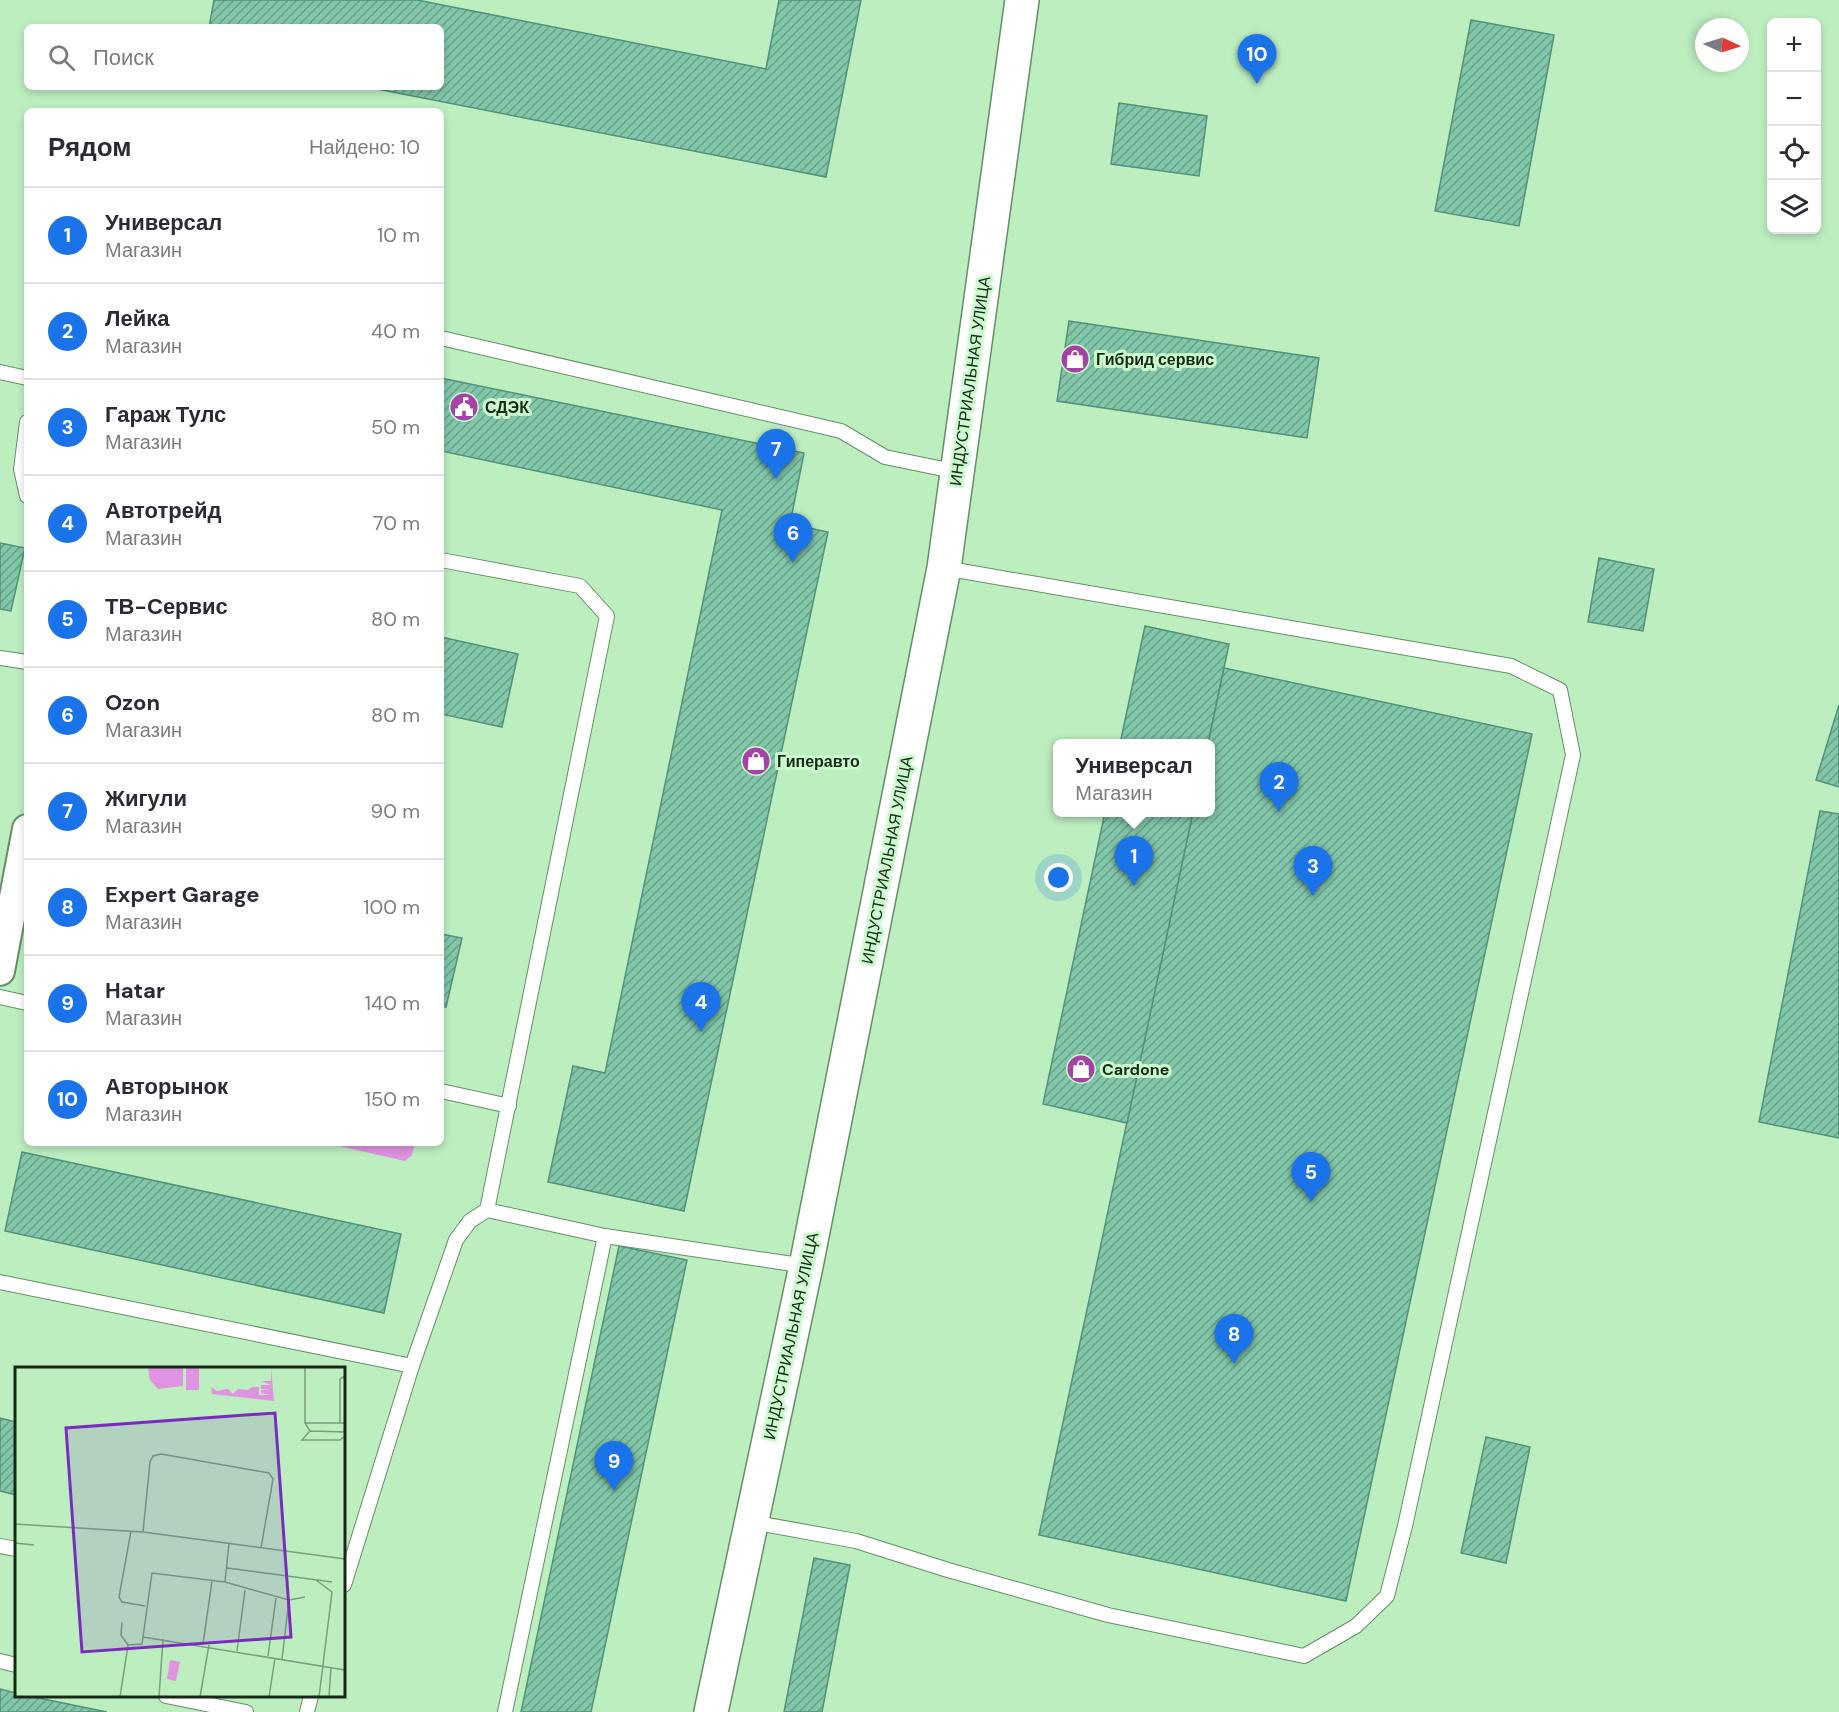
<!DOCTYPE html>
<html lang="ru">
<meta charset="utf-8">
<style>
body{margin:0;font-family:"DM Sans",sans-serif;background:#f2f2f3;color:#2b2b33}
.controls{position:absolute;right:18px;top:18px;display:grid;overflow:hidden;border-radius:9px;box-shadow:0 3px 9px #0003}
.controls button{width:54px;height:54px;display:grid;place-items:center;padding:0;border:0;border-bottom:2px solid #e1e1e2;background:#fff;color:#2b2b33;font:30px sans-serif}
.compass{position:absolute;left:1695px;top:18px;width:54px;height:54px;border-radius:50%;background:#fff;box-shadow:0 3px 9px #0003;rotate:94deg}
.you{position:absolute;left:1059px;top:878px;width:21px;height:21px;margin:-15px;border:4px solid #fff;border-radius:50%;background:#1a73e8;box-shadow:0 0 0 9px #1a73e833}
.badge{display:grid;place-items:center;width:39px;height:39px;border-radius:50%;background:#1a73e8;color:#fff;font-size:20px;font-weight:700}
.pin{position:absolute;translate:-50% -50px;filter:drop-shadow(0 2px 3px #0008)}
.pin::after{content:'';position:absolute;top:32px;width:21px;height:18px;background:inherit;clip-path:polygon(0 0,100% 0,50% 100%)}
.popup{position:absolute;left:1053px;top:739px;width:162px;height:78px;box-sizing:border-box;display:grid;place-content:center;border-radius:9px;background:#fff;filter:drop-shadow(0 2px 4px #0005);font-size:20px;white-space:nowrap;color:#7c7c81}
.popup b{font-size:22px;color:#2b2b33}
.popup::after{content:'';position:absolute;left:50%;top:100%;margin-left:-12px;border:12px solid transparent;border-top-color:#fff}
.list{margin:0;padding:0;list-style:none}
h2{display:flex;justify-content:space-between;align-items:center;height:78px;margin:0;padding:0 24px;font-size:26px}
h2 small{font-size:20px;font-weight:400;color:#7c7c81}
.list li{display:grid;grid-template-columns:39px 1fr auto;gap:18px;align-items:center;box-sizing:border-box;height:96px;padding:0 24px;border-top:2px solid #e1e1e2}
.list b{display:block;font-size:22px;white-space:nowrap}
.list p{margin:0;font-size:20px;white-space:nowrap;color:#7c7c81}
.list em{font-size:20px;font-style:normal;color:#7c7c81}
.icon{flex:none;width:33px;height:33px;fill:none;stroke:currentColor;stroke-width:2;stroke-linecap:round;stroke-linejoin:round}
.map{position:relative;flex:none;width:1839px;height:1712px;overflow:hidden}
.search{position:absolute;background:#fff;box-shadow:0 3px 9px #0003;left:24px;top:24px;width:420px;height:66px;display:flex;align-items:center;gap:15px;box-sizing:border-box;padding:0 21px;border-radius:9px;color:#7c7c81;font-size:22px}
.panel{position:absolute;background:#fff;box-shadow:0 3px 9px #0003;left:24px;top:108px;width:420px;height:1038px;border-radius:9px}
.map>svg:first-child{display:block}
.garden{fill:#df93e0}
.building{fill:url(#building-hatch);stroke:#509379;stroke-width:1.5}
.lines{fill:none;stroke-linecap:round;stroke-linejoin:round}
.lane-casing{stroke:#629065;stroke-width:16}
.street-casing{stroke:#629065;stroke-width:32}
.secondary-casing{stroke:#629065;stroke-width:36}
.lane{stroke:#fff;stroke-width:14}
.street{stroke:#fff;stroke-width:28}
.secondary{stroke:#fff;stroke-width:33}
.labels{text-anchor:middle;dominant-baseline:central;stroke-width:6;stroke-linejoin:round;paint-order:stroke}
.poi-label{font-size:16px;font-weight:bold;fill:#162918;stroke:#cafccd;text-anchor:start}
.street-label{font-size:16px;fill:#162918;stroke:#cafccd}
.inset-road{fill:none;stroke:#7a9f7d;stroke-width:1.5}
.view{fill:#7b2cbf;fill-opacity:0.15;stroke:#7b2cbf;stroke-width:3}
.inset-edge{fill:none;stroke:#162918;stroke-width:3}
</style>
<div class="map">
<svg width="1839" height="1712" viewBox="0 0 1839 1712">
<defs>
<pattern id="building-hatch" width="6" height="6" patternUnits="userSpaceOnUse" patternTransform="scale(1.5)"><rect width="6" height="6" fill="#82c7aa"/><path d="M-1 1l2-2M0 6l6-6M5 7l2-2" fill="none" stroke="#69a289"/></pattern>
</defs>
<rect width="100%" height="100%" fill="#bdeec0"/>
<path class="garden" d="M326,1143H415L412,1155L405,1161Z"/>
<g class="building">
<path d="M214,0H417L766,69L779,0H861L826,177L367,87H441V27H209Z"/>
<path d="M1471,20L1554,35L1519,226L1435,211Z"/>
<path d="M1119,103L1207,116L1199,176L1111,164Z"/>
<path d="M1069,321L1319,358L1307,438L1057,401Z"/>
<path d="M441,378L804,453L790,524L828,532L684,1211L548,1182L573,1066L605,1073L722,510L441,451Z"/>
<path d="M0,543L25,548L11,611L0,609Z"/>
<path d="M1599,558L1654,569L1643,631L1588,622Z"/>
<path d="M1145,626L1229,644L1208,744H1120Z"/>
<path d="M441,637L518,654L502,727L441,714Z"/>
<path d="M1224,668L1532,734L1346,1601L1039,1535L1193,812H1210V744H1208Z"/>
<path d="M1839,705V787L1816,780Z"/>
<path d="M1820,811L1839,814V1138L1759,1122Z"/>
<path d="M1105,812H1193L1127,1123L1043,1104Z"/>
<path d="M441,934L462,938L446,1007L441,1006Z"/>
<path d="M22,1152L401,1234L384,1313L5,1231Z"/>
<path d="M619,1246L687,1260L591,1712H521Z"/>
<path d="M0,1418L16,1422V1495L0,1491Z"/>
<path d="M1486,1437L1530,1447L1506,1563L1461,1553Z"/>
<path d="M814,1558L850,1565L822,1712H784Z"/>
<path d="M0,1689L16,1693V1696H29L107,1712H0Z"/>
</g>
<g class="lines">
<g class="lane-casing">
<g id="lane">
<path d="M441,338L841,431L885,457L958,472"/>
<path d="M0,372L27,378"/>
<path d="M27,422L21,469L27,496"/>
<path d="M0,658L27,662"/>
<path d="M0,997L27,1003"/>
<path d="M441,1091L509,1106"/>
<path d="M487,1210L605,1236L806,1266"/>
<path d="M0,1282L412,1366"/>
<path d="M751,1522L856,1541L948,1570L1108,1615L1304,1656L1356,1626L1387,1596L1405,1526L1573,755L1560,690L1511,666L944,568"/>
<path d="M0,1546L16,1549"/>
<path d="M344,1585L412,1366L456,1240L470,1221L487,1210L607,616L580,586L441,560"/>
<path d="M0,1661L16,1665"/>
<path d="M166,1696L246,1712"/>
<path d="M307,1712L311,1696"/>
<path d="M505,1712L605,1236"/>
</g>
</g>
<g class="street-casing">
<path id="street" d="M0,971L27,829"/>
</g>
<g class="secondary-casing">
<path id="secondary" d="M711,1712L806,1266L944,568L1022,0"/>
</g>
<use href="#lane" class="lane"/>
<use href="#street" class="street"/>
<use href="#secondary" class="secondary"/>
</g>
<defs>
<g id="shop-disc" transform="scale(1.5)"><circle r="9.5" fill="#a542a8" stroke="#cafccd"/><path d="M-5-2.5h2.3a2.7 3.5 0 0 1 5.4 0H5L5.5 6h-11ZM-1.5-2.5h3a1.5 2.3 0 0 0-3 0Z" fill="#fff"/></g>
<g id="civic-disc" transform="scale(1.5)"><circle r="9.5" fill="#a542a8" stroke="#cafccd"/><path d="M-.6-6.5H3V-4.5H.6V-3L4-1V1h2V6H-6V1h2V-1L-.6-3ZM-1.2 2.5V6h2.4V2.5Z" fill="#fff"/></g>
</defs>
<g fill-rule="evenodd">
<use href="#shop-disc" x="1075" y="359"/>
<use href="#civic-disc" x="464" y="407"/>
<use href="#shop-disc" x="756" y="761"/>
<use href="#shop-disc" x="1081" y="1069"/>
</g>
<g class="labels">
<g class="poi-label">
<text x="1096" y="359">Гибрид сервис</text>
<text x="485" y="407">СДЭК</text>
<text x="777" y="761">Гиперавто</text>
<text x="1102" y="1069">Cardone</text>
</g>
<g class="street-label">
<text transform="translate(970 381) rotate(-82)">ИНДУСТРИАЛЬНАЯ УЛИЦА</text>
<text transform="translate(887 860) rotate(-79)">ИНДУСТРИАЛЬНАЯ УЛИЦА</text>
<text transform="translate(791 1336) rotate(-78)">ИНДУСТРИАЛЬНАЯ УЛИЦА</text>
</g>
</g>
<g transform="translate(15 1367)">
<rect width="330" height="330" fill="#bdeec0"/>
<path d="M256,0L259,34L197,27L196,20L202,24L213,22L218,27L223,22L233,23L237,20H244V28H255L246,26V23H256L246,22V18H256L246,14H256Z" fill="#df93e0"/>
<path d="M133,0H168V19L143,22L135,13ZM171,1H184V23H171ZM155,293L165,295L161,314L152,312Z" fill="#df93e0"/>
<path class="inset-road" d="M290,0V56L295,64L287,73H325L330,69M290,56H330M325,56V12L330,9M295,64L330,65M0,157L128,165L330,192M116,164L104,230L107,235L130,239M128,165L135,95L138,89L146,87L254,106L258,112L246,181M0,176L19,178M212,201L317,215M301,213L317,225L304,330M210,215L214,176M128,270L330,303M188,277L197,214M113,278L127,277L137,206L210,215L274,233L290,230M222,284L230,223M253,289L261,231M267,292L274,233M105,330L113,278L106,268L107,255M144,330L148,272M185,330L194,278M254,330L260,291M314,330L316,301"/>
<path class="view" d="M260,46L276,270L67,285L51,61Z"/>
<rect width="330" height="330" class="inset-edge"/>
</g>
</svg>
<div class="controls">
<button>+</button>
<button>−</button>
<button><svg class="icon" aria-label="locate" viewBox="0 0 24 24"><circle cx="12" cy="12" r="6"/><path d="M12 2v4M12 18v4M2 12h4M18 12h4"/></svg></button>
<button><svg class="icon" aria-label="layers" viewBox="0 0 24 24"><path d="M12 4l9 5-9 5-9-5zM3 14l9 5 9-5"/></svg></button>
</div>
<svg class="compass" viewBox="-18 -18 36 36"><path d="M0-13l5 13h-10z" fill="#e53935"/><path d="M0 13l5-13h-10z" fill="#7c7c81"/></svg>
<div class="you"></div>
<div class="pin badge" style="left:1134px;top:886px">1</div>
<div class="popup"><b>Универсал</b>Магазин</div>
<div class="pin badge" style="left:1279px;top:812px">2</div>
<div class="pin badge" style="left:1313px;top:896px">3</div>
<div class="pin badge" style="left:701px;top:1032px">4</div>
<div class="pin badge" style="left:1311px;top:1202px">5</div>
<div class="pin badge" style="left:793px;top:563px">6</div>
<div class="pin badge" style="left:776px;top:479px">7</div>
<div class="pin badge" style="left:1234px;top:1364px">8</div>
<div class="pin badge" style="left:614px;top:1491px">9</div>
<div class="pin badge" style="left:1257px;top:84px">10</div>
<div class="search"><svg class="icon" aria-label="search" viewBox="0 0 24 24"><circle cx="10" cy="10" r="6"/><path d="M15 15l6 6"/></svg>Поиск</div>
<section class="panel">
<h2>Рядом<small>Найдено: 10</small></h2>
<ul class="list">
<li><span class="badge">1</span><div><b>Универсал</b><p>Магазин</p></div><em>10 m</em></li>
<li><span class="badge">2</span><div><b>Лейка</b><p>Магазин</p></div><em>40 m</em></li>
<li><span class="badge">3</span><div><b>Гараж Тулс</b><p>Магазин</p></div><em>50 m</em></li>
<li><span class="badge">4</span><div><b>Автотрейд</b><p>Магазин</p></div><em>70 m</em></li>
<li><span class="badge">5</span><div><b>ТВ-Сервис</b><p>Магазин</p></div><em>80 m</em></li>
<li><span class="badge">6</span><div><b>Ozon</b><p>Магазин</p></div><em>80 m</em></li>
<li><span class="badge">7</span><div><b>Жигули</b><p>Магазин</p></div><em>90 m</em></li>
<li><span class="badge">8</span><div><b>Expert Garage</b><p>Магазин</p></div><em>100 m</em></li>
<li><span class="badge">9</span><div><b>Hatar</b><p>Магазин</p></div><em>140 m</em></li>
<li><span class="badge">10</span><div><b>Авторынок</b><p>Магазин</p></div><em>150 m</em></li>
</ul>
</section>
</div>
